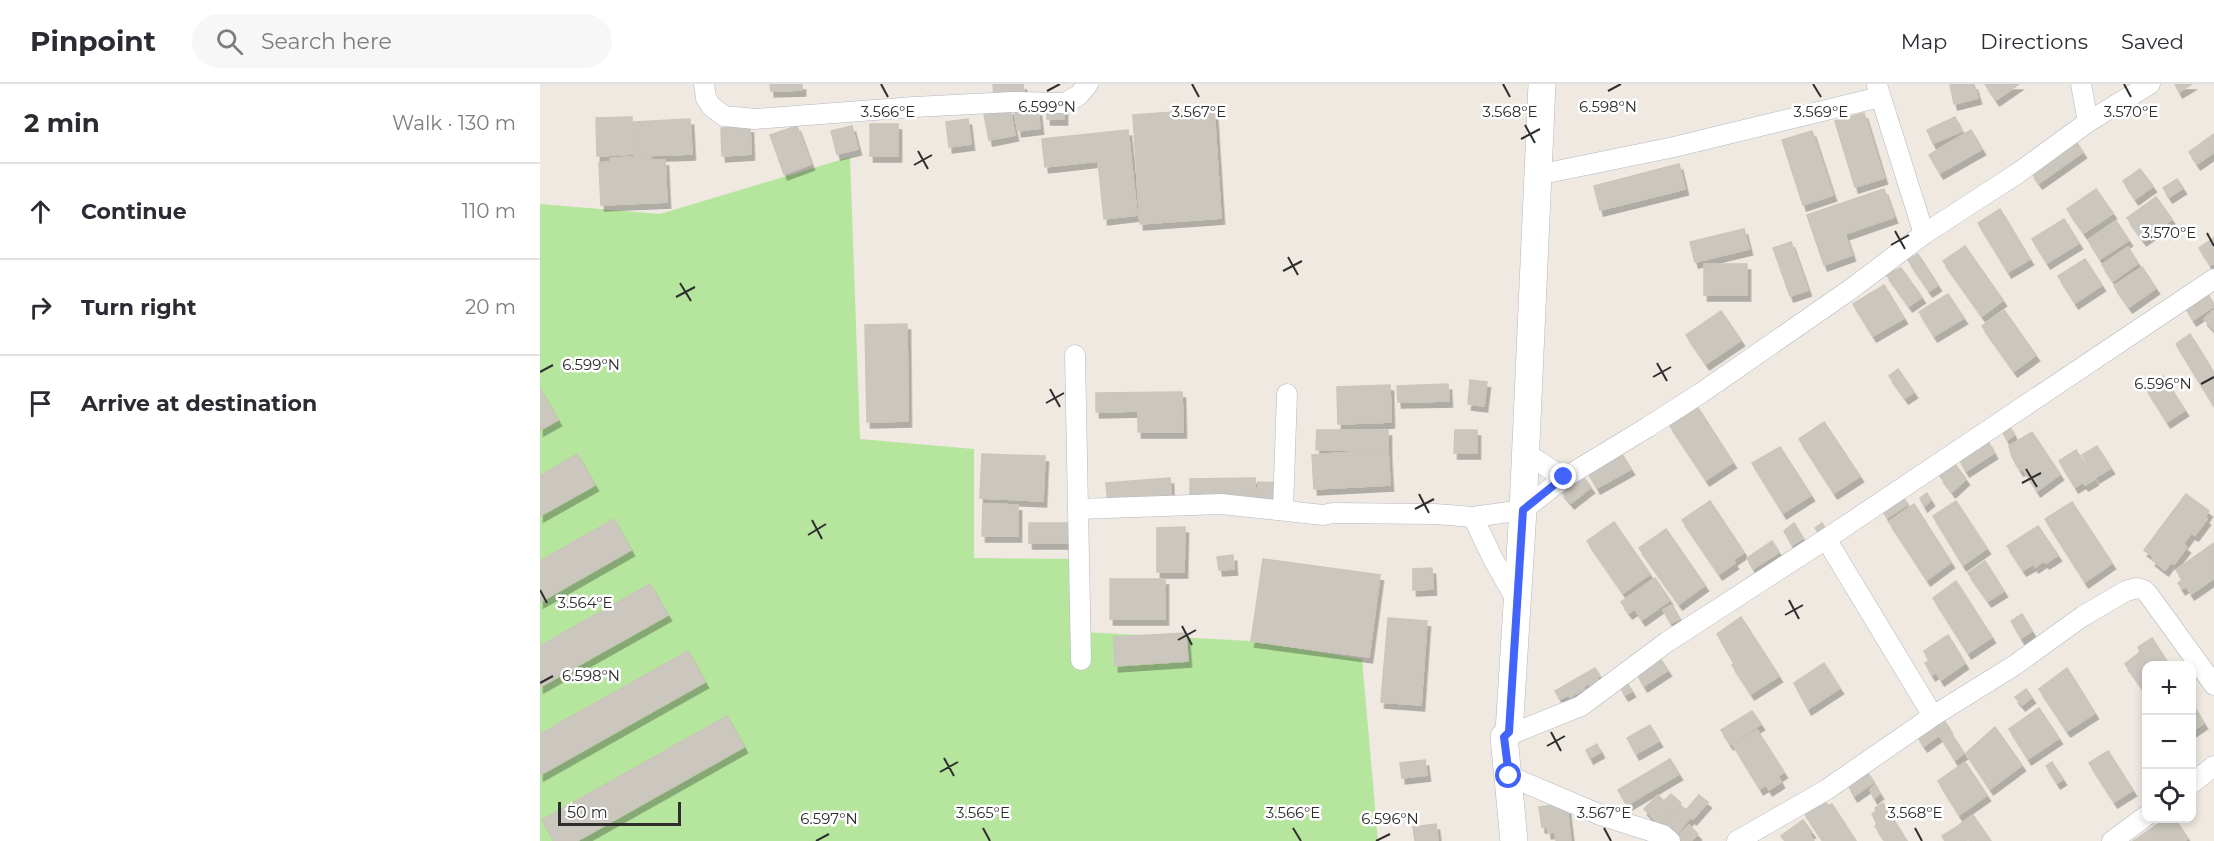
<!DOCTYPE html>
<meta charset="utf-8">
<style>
body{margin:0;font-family:Montserrat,sans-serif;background:#f7f7f7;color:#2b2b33}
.controls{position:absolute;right:18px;bottom:18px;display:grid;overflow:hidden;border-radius:12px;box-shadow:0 3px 9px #0003}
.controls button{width:54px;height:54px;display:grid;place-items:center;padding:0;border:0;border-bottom:2px solid #e1e1e2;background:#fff;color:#2b2b33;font:30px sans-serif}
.scale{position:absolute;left:18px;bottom:15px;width:123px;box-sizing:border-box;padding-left:6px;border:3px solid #2e2e2e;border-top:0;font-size:16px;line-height:21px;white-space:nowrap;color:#2e2e2e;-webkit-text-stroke:4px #fff;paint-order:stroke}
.stop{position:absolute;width:18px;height:18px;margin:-14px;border:4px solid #4264fb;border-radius:50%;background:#fff}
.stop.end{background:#4264fb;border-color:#fff;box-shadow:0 2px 6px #0008}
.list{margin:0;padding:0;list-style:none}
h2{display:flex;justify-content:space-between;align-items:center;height:78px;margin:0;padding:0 24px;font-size:26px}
h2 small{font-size:20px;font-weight:400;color:#7c7c81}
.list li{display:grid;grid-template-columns:39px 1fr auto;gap:18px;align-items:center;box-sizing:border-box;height:96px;padding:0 24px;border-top:2px solid #e1e1e2}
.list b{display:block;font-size:22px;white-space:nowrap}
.list em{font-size:20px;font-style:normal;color:#7c7c81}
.icon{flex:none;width:33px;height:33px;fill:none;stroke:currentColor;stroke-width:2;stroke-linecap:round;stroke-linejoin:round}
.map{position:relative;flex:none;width:1674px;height:757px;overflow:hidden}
header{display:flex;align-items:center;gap:36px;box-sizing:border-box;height:84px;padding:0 30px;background:#fff;border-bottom:2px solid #e1e1e2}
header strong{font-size:28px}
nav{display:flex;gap:33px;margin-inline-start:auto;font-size:21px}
.search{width:420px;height:54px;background:#f7f7f7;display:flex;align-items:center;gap:15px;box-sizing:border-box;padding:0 21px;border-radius:33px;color:#7c7c81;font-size:22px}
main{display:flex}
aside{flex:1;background:#fff}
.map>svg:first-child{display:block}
.green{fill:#b6e59e}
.building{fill:#cbc7bf;stroke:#cbc5ba;stroke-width:1.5;filter:url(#shadow)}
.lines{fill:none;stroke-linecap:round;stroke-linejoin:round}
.minor-casing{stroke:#b4b7c1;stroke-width:21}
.secondary-casing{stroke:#b4b7c1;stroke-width:28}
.minor{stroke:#fff;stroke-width:20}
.secondary{stroke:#fff;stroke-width:27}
.route{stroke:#4264fb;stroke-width:8}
.ticks{fill:none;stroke:#2e2e2e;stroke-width:2}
.ticks-label{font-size:15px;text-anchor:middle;fill:#2e2e2e;stroke:#fff;stroke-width:5;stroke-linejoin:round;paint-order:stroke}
</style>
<header>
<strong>Pinpoint</strong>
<div class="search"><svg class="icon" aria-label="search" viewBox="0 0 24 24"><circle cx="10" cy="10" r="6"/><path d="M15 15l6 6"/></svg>Search here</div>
<nav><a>Map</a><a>Directions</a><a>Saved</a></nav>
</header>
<main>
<aside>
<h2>2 min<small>Walk · 130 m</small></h2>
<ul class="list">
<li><svg class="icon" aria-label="ahead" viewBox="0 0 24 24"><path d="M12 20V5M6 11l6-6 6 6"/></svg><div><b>Continue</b></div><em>110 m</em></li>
<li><svg class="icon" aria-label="right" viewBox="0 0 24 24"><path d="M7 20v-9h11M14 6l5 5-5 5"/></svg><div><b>Turn right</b></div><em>20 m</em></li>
<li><svg class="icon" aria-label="arrive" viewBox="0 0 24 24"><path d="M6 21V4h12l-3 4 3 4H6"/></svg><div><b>Arrive at destination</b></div></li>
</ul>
</aside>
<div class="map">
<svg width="1674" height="757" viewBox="0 0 1674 757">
<defs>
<filter id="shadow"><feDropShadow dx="3.5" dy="6" stdDeviation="0" flood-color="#0004"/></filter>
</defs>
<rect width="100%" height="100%" fill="#efe9e1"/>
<path class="green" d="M310,73L320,355L434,365V474L534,475L543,548L711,557L822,575L838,757H0V120L120,130Z"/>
<g class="building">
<path d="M230,0H262V6L231,7Z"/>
<path d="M453,0H483L484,10L454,12Z"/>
<path d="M1410,0H1434L1438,14L1414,20Z"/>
<path d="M1445,0H1479L1456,16Z"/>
<path d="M1635,0H1652L1639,8Z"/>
<rect x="507" y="23" width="17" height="12"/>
<path d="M470,25L475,51L449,56L444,30Z"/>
<path d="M674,25L681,134L600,140L593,31Z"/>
<path d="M498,26L500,44L478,47L475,29Z"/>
<path d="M1324,29L1344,94L1315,103L1295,37Z"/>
<path d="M92,33L93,70L57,72L56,34Z"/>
<path d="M1415,33L1422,47L1393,59L1387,46Z"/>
<path d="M150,35L152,70L95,72L94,38Z"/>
<path d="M428,35L431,60L409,63L406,38Z"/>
<rect x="330" y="40" width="28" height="32"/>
<path d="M257,42L271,80L244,90L230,51Z"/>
<path d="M312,42L318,65L297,70L291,47Z"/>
<path d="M210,43L211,70L182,72L181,44Z"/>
<path d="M588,46L597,131L564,135L558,77L505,83L502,55Z"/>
<path d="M1431,46L1442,65L1400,89L1389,71Z"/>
<path d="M1272,47L1293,111L1263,121L1242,56Z"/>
<path d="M1674,50V68L1657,80L1649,68Z"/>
<path d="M1535,56L1543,68L1499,99L1491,88Z"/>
<path d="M111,73V76H125L127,118L61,121L59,79L70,78L71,74Z"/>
<path d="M1139,80L1145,105L1060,126L1054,102Z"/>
<path d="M1600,85L1613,102L1595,115L1583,97Z"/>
<path d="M1637,95L1643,104L1629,113L1623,104Z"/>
<path d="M1344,105L1354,133L1305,150L1312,171L1284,181L1267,131Z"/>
<path d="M1556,105L1573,129L1544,149L1527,125Z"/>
<path d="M1616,113L1632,135L1603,156L1587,134Z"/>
<path d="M1460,125L1490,175L1468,188L1438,139Z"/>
<path d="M1524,135L1539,159L1507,179L1492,155Z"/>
<path d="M1576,137L1589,156L1560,175L1548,156Z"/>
<path d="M1204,145L1209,165L1155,178L1150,158Z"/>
<path d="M1674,154V179L1670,181L1659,164Z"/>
<path d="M1251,158L1268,206L1250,212L1233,164Z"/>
<path d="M1425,162L1463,216L1442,232L1403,177Z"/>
<path d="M1588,163L1598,179L1573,197L1562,181Z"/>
<path d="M1378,170L1398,201L1389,207L1368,176Z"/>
<path d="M1545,175L1562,201L1535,219L1518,192Z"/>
<rect x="1164" y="180" width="43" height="31"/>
<path d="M1602,183L1616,204L1589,223L1574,202Z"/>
<path d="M1361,184L1382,213L1369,222L1346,190Z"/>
<path d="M1344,201L1364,234L1333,252L1313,220Z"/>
<path d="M1408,210L1424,234L1394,252L1379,228Z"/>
<path d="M1668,210L1674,222L1653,236L1646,225Z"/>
<path d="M1464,226L1496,271L1474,287L1442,242Z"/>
<path d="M1674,226V246L1664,235Z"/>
<path d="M1181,227L1201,256L1166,280L1146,251Z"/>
<path d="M367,240L368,337L327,338L325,241Z"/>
<path d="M1650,250L1674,289V322L1636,260Z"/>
<path d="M1358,285L1374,308L1365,314L1349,292Z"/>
<path d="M1623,292L1645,326L1627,338L1605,303Z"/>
<path d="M930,296L947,298L944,322L928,320Z"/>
<path d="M908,300L909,317L858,318L857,302Z"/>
<path d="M850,301L851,338L798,340L797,303Z"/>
<path d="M0,305L18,336L0,346Z"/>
<path d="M642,308L643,348H598V327L556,328V309Z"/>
<path d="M1158,324L1193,378L1166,396L1130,342Z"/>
<path d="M1284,338L1320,392L1294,409L1259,355Z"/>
<path d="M1469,341L1474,351L1467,356L1462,347Z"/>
<path d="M777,346H848V366H776Z"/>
<path d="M915,346H937V369H914Z"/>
<path d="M1492,348L1520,390L1497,407L1483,385L1480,386L1472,373L1469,362Z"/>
<path d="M1448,357L1454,369L1426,387L1419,375Z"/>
<path d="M1557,362L1571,384L1556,393L1542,371Z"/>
<path d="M1240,363L1271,411L1243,429L1212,379Z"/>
<path d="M848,366L850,401L774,405L772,371Z"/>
<path d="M1536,366L1555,395L1545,401L1543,398L1535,403L1519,377Z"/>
<path d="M1080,367L1091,385L1057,404L1047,387Z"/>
<path d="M37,370L55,401L0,432V392Z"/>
<path d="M442,370L505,372L503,417L440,414Z"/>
<path d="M1414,379L1426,395L1412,408L1400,392Z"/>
<path d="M1041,390L1051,403L1031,419L1021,407Z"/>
<path d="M630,394L631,416L568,421L566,399Z"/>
<path d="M715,394V416H650V395Z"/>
<path d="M718,398L738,399L737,418L717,417Z"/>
<path d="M1387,409L1391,416L1384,422L1380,414Z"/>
<path d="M1646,410L1669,427L1665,433L1667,435L1655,451L1651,449L1643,460L1647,463L1634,480L1631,478L1625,486L1612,476L1613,473L1604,466Z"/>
<path d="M1362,412L1368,420L1347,434L1342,425Z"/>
<path d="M1170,417L1204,468L1193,476L1195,479L1179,490L1142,436Z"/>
<path d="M1416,417L1447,464L1423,481L1393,432Z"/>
<path d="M1532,418L1572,479L1545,498L1505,435Z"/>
<path d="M443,420L478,421V452H442Z"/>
<path d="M1374,420L1411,478L1387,496L1349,438Z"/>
<path d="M74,435L91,466L0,518V477Z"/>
<path d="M1074,438L1110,490L1083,509L1047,457Z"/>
<rect x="489" y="439" width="42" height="20"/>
<path d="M1254,439L1263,454L1252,461L1244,447Z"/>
<path d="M1282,439L1285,444L1279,450L1275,444Z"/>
<path d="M1498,442L1518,471L1506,479L1504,477L1495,483L1494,480L1483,486L1467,462Z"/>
<path d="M645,443L644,488H617V444Z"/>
<path d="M1126,445L1165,501L1139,520L1099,464Z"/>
<path d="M1232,457L1239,468L1213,485L1207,474Z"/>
<path d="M1674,459V494L1651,510L1646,502L1642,505L1638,499L1643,496L1636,486Z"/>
<path d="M693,471L694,485L679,486L677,473Z"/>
<path d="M723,475L840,491L829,573L711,557Z"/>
<path d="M1445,477L1464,507L1448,517L1428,489Z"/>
<path d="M892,484L893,505L873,506V485Z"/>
<path d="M1115,494L1130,516L1102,536L1095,525L1089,529L1081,518Z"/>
<rect x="570" y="495" width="55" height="40"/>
<path d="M1416,497L1452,553L1428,569L1393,514Z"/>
<path d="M110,500L128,531L0,603V562Z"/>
<path d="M1132,521L1140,535L1131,539L1123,526Z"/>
<path d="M1482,530L1492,547L1481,554L1471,537Z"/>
<path d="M1201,533L1239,592L1211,610L1192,581L1194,579L1177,550Z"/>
<path d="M848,534L887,537L881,621L841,618Z"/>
<path d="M646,549L648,577L575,582L574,553Z"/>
<path d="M1408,551L1425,579L1401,596L1396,588L1392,591L1385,579L1389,577L1384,567Z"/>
<path d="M1612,554L1630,582H1606V601L1602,603L1585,580L1600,568L1598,563Z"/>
<path d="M148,567L165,598L0,691V650Z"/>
<path d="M1121,576L1128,586L1104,602L1098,592Z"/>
<path d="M1284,579L1300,604L1268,625L1254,599Z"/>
<path d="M1055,584L1060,592L1057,594L1058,597L1050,601L1049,599L1043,603L1044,605L1030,613L1028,611L1020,615L1015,607Z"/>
<path d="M1527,584L1555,629L1527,647L1499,605Z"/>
<path d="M1087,599L1092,607L1085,611L1080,603Z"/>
<path d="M1486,605L1492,613L1482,621L1475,613Z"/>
<path d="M1652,619L1664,639L1652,647Z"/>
<path d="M1499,624L1519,654L1488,675L1469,645Z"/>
<path d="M1212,627L1221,640L1190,660L1181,646Z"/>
<path d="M187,632L204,663L37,757H14L2,736Z"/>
<path d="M1404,636L1409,644L1384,662L1377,652Z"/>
<path d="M1110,641L1119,657L1096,670L1087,654Z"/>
<path d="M1455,643L1482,681L1450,705L1426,669Z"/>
<path d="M1217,646L1244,688L1238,692L1241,698L1229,706L1226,701L1220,705L1193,661Z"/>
<path d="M1409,646L1424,669L1415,676L1400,652Z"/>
<path d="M1057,660L1061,668L1050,674L1046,666Z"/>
<path d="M1568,667L1593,706L1574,718L1549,679Z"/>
<path d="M1130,675L1139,690L1087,721L1078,706Z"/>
<path d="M885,676L887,691L862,694L860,679Z"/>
<path d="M1425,678L1447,711L1419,731L1398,697Z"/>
<path d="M1512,678L1523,695L1517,699L1506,682Z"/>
<path d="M1327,688L1334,698L1314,712L1308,701Z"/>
<path d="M1335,701L1340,709L1334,714L1330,706Z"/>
<path d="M1131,710L1141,719L1120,741L1104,725L1118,711L1124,717Z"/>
<path d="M1159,711L1168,718L1153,735L1151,733L1135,752L1123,742L1140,722L1146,726Z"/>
<path d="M1283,714L1288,722L1292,720L1316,757H1283L1263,727Z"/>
<path d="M1343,719L1367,757H1345L1335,742L1337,740L1332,730L1336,727L1335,724Z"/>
<path d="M1016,721V725L1027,724L1031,757H1016L1015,748L1008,749L1007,743H1002L999,723Z"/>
<path d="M1433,731L1451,757H1430L1419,741Z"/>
<path d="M1627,734H1634L1648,754L1644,757H1593Z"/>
<path d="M1263,736L1272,748L1269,750L1274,757H1245L1241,752Z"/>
<path d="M896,740L898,757H875L873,743Z"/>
<path d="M1149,741L1158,750L1151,757H1140L1137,754Z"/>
<path d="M1418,742L1427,757H1405L1402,752Z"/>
</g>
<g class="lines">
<g class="minor-casing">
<g id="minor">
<path d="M164,0L166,14L171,22L184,32L215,35L374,23L472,18L525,19L539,11L548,0"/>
<path d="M1541,0L1548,38"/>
<path d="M1337,1L1384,150"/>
<path d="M997,91L1134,63L1340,13"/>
<path d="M535,271L541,576"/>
<path d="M984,368L1024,394"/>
<path d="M538,425L681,420L783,431L793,429L895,430L933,433L983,426L1024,394L1108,343L1161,309L1311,205L1384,150L1478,89L1548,38L1610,0"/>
<path d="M743,426L747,310"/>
<path d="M933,433L953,475L977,517"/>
<path d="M1286,455L1393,632"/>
<path d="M964,653L1041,622L1127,558L1286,455L1674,195"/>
<path d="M969,692L1063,732L1123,751L1130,757"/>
<path d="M1652,699L1674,682"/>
<path d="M1197,757L1286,706L1393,632L1475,581L1543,532L1586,507L1597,504L1604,506L1608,510L1674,601"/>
<path d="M1572,757L1606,732"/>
</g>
</g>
<g class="secondary-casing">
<path id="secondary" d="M974,757L964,653L969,648L983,426L1002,0"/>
</g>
<use href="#minor" class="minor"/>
<use href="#secondary" class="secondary"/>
</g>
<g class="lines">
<path class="route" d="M969,692L964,653L969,648L983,426L1024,393"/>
</g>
<path class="ticks" d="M341,0L348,13M652,0L659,13M963,0L970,13M1273,0L1281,13M1584,0L1591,13M507,7L520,0M1068,7L1081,0M985,41L995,59M981,55L1000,45M378,67L388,85M374,81L392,71M1355,147L1365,165M1667,149L1674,162M1351,161L1369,151M748,173L758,191M743,187L762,177M140,199L151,217M136,213L155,203M1117,279L1127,297M0,288L13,281M1113,293L1131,283M1661,300L1674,293M510,305L520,323M506,319L524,309M1486,385L1497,403M1482,399L1501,389M879,410L889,429M875,425L894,415M272,436L282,455M268,451L286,440M0,506L7,519M1249,516L1259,535M1245,531L1263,521M642,542L652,561M638,556L656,546M0,599L13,592M1011,648L1021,667M1007,662L1025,652M404,674L414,692M400,688L418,678M443,744L450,757M753,744L761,757M1064,744L1071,757M1375,744L1382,757M276,757L289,750M836,757L850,750"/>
<g class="ticks-label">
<text x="507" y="28">6.599°N</text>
<text x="1068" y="28">6.598°N</text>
<text x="348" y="33">3.566°E</text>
<text x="659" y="33">3.567°E</text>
<text x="970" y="33">3.568°E</text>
<text x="1281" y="33">3.569°E</text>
<text x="1591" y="33">3.570°E</text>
<text x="1629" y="154">3.570°E</text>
<text x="51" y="286">6.599°N</text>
<text x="1623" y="305">6.596°N</text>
<text x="45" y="524">3.564°E</text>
<text x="51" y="597">6.598°N</text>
<text x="443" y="734">3.565°E</text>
<text x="753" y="734">3.566°E</text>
<text x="1064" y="734">3.567°E</text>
<text x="1375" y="734">3.568°E</text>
<text x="289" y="740">6.597°N</text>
<text x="850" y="740">6.596°N</text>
</g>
</svg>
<div class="controls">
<button>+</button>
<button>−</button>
<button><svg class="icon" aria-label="locate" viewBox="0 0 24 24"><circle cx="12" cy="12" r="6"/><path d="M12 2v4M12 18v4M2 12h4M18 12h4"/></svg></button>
</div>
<div class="scale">50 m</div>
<div class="stop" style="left:969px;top:692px"></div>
<div class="stop end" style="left:1024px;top:393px"></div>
</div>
</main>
